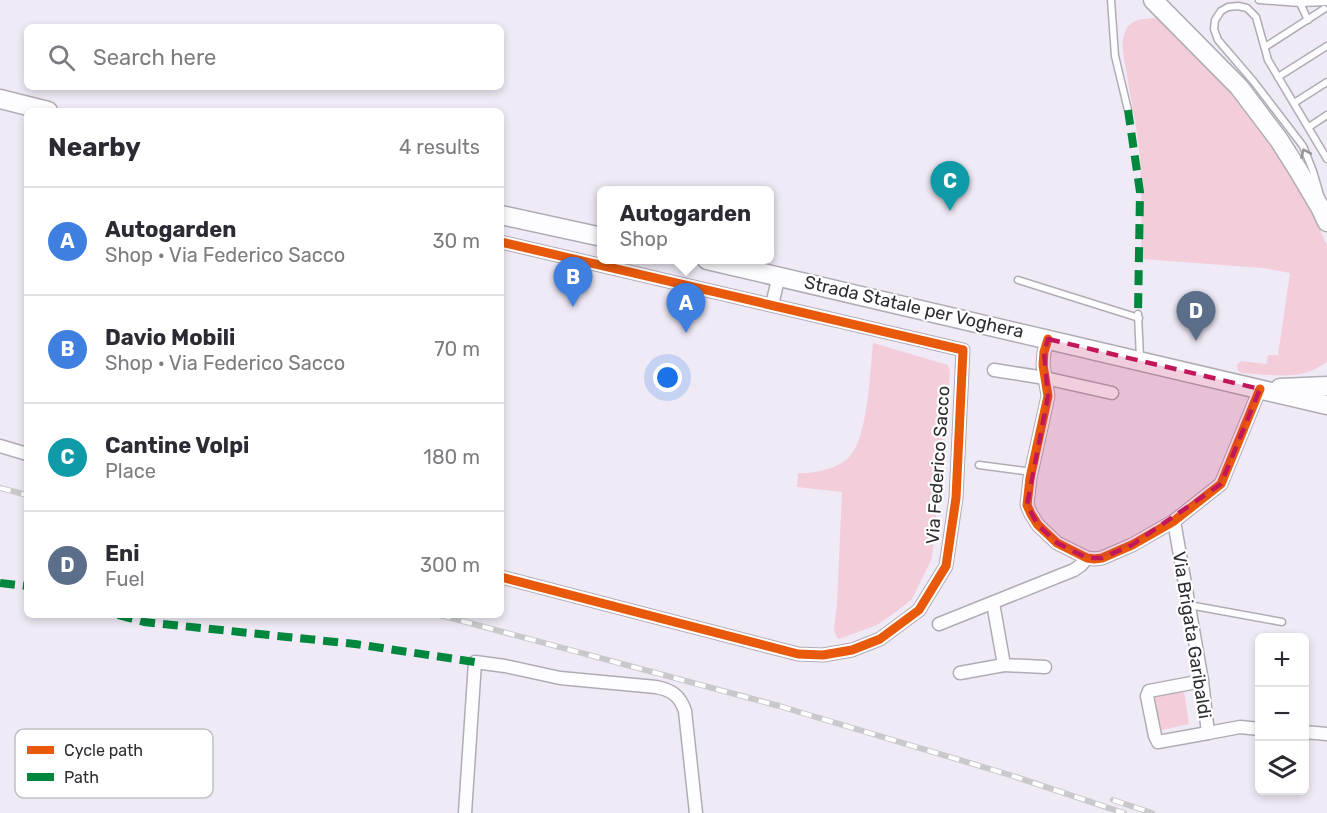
<!DOCTYPE html>
<meta charset="utf-8">
<style>
body{margin:0;font-family:Rubik,sans-serif;background:#f2f2f3;color:#2b2b33}
.controls{position:absolute;right:18px;bottom:18px;display:grid;overflow:hidden;border-radius:9px;box-shadow:0 3px 9px #0003}
.controls button{width:54px;height:54px;display:grid;place-items:center;padding:0;border:0;border-bottom:2px solid #e1e1e2;background:#fff;color:#2b2b33;font:30px sans-serif}
.you{position:absolute;left:668px;top:378px;width:21px;height:21px;margin:-15px;border:4px solid #fff;border-radius:50%;background:#1a73e8;box-shadow:0 0 0 9px #1a73e833}
.badge{display:grid;place-items:center;width:39px;height:39px;border-radius:50%;background:#2563eb;color:#fff;font-size:20px;font-weight:700}
.pin{position:absolute;translate:-50% -50px;filter:drop-shadow(0 2px 3px #0008)}
.pin::after{content:'';position:absolute;top:32px;width:21px;height:18px;background:inherit;clip-path:polygon(0 0,100% 0,50% 100%)}
.popup{position:absolute;left:597px;top:186px;width:177px;height:78px;box-sizing:border-box;display:grid;place-content:center;border-radius:9px;background:#fff;filter:drop-shadow(0 2px 4px #0005);font-size:20px;white-space:nowrap;color:#7c7c81}
.popup b{font-size:22px;color:#2b2b33}
.popup::after{content:'';position:absolute;left:50%;top:100%;margin-left:-12px;border:12px solid transparent;border-top-color:#fff}
.list{margin:0;padding:0;list-style:none}
h2{display:flex;justify-content:space-between;align-items:center;height:78px;margin:0;padding:0 24px;font-size:26px}
h2 small{font-size:20px;font-weight:400;color:#7c7c81}
.list li{display:grid;grid-template-columns:39px 1fr auto;gap:18px;align-items:center;box-sizing:border-box;height:108px;padding:0 24px;border-top:2px solid #e1e1e2}
.list b{display:block;font-size:22px;white-space:nowrap}
.list p{margin:0;font-size:20px;white-space:nowrap;color:#7c7c81}
.list em{font-size:20px;font-style:normal;color:#7c7c81}
.icon{flex:none;width:33px;height:33px;fill:none;stroke:currentColor;stroke-width:2;stroke-linecap:round;stroke-linejoin:round}
.map{position:relative;flex:none;width:1327px;height:813px;overflow:hidden}
.search{position:absolute;background:#fff;box-shadow:0 3px 9px #0003;left:24px;top:24px;width:480px;height:66px;display:flex;align-items:center;gap:15px;box-sizing:border-box;padding:0 21px;border-radius:9px;color:#7c7c81;font-size:22px}
.panel{position:absolute;background:#fff;box-shadow:0 3px 9px #0003;left:24px;top:108px;width:480px;height:510px;border-radius:9px}
.map>svg:first-child{display:block}
.green{fill:#f3cdd9}
.lines{fill:none;stroke-linecap:round;stroke-linejoin:round}
.service-casing{stroke:#b0acb5;stroke-width:9}
.minor-casing{stroke:#b0acb5;stroke-width:15}
.secondary-casing{stroke:#b0acb5;stroke-width:21}
.service{stroke:#fdfcfe;stroke-width:6}
.minor{stroke:#fdfcfe;stroke-width:12}
.secondary{stroke:#fdfcfe;stroke-width:18}
.rail-casing{stroke:#c9c8cb;stroke-width:6}
.rail{stroke:#fff;stroke-width:4;stroke-dasharray:11;stroke-linecap:butt}
.quiet{stroke:#00873e;stroke-width:8;stroke-dasharray:15 8;stroke-linecap:butt}
.cycleway-casing{stroke:#fff;stroke-width:13}
.cycleway{stroke:#e8590c;stroke-width:9}
.oneway{stroke:#969499}
.marked{fill:#c2185b;fill-opacity:0.2;stroke:#c2185b;stroke-width:4.5;stroke-dasharray:12 8;stroke-linejoin:round}
.labels{text-anchor:middle;dominant-baseline:central;stroke-width:4.5;stroke-linejoin:round;paint-order:stroke}
.street-label{font-size:18px;fill:#302c34;stroke:#fff}
.key{fill:#fff;stroke:#c1c0c2;stroke-width:1.5}
.key-label{font-size:16px;fill:#302c34}
</style>
<div class="map">
<svg width="1327" height="813" viewBox="0 0 1327 813">
<rect width="100%" height="100%" fill="#f0eaf6"/>
<g class="green">
<path d="M1154,18L1161,20L1211,68L1248,109L1279,153L1307,201L1327,246V362C1320,366 1313,371 1305,373C1285,378 1261,374 1241,373L1238,370L1237,365L1241,361L1266,364L1268,355H1278L1290,273L1264,268L1141,259C1142,222 1142,185 1139,148C1136,124 1131,100 1127,75C1125,62 1119,42 1126,30C1131,19 1143,19 1154,18Z"/>
<path d="M873,343L948,365L950,372L932,558L912,599L897,611L877,625L839,639L836,636L834,628L837,604L842,492L797,487L798,473C813,474 839,469 850,456C868,436 870,371 873,343Z"/>
<path d="M1184,691L1189,724L1158,731L1150,696Z"/>
</g>
<g class="lines">
<g class="service-casing">
<g id="service">
<path d="M1111,0L1115,56L1128,110"/>
<path d="M1259,0L1300,3L1327,2"/>
<path d="M1300,3L1308,20"/>
<path d="M1265,47L1324,9"/>
<path d="M1278,77L1327,46"/>
<path d="M1294,103L1327,82"/>
<path d="M1309,127L1327,115"/>
<path d="M1320,195L1313,171L1303,146L1254,82L1218,40L1214,29L1215,20L1221,11L1228,7L1238,6L1247,8L1256,17L1268,60L1327,159"/>
<path d="M1018,280L1139,318"/>
<path d="M1138,314L1140,358"/>
<path d="M979,465L1032,472"/>
<path d="M1189,605L1282,622"/>
</g>
</g>
<g class="minor-casing">
<g id="minor">
<path d="M501,242L963,350L956,498L946,566L919,610L880,639L852,650L823,655L798,654L501,577"/>
<path d="M772,305L779,275"/>
<path d="M1048,339L1044,352L1043,365L1048,396L1030,478L1027,505L1031,514L1038,525L1057,543L1087,558L1094,559L1102,558L1132,545L1174,521L1221,484L1260,389"/>
<path d="M994,370L1045,378L1112,393"/>
<path d="M0,446L27,454"/>
<path d="M1174,521L1202,681L1208,733L1240,727L1260,729"/>
<path d="M993,603L1004,665L1045,667"/>
<path d="M939,624L1074,570L1081,565L1087,558"/>
<path d="M960,673L1004,665"/>
<path d="M1202,681L1149,691L1147,696L1155,736L1158,742L1208,733"/>
<path d="M1304,732L1327,734"/>
<path d="M465,813L475,662L505,666L560,678L656,687C672,690 680,696 685,711L696,813"/>
</g>
</g>
<g class="secondary-casing">
<g id="secondary">
<path d="M1153,0L1239,87L1279,140L1298,170L1321,209L1327,222"/>
<path d="M0,99L48,111"/>
<path d="M501,215L602,237"/>
<path d="M707,260L1327,405"/>
<path d="M1280,388L1327,386"/>
</g>
</g>
<use href="#service" class="service"/>
<use href="#minor" class="minor"/>
<use href="#secondary" class="secondary"/>
<g class="rail-casing">
<g id="rail">
<path d="M0,488L27,495"/>
<path d="M440,615L779,706L1010,775L1124,813"/>
<path d="M1113,800L1152,813"/>
</g>
</g>
<use href="#rail" class="rail"/>
<g class="quiet">
<path d="M1128,110L1140,192L1138,313"/>
<path d="M0,583L27,586"/>
<path d="M118,615L144,622L355,644L475,662"/>
</g>
<g class="cycleway-casing">
<g id="cycleway">
<path d="M501,242L963,350L956,498L946,566L919,610L880,639L852,650L823,655L798,654L501,577"/>
<path d="M1048,339L1044,352L1043,365L1048,396L1030,478L1027,505L1031,514L1038,525L1057,543L1087,558L1094,559L1102,558L1132,545L1174,521L1221,484L1260,389"/>
</g>
</g>
<use href="#cycleway" class="cycleway"/>
</g>
<defs><path id="oneway-chevron" d="M-2-3.5L2.5 0L-2 3.5" fill="none" stroke-width="1.6" stroke-linecap="round" stroke-linejoin="round" transform="scale(1.5)"/></defs>
<use class="oneway" href="#oneway-chevron" transform="translate(1305 153) rotate(-114)"/>
<path class="marked" d="M1048,339L1260,389L1221,484L1132,545L1102,558H1087L1057,543L1038,525L1027,505L1048,396L1044,352Z"/>
<g class="labels">
<g class="street-label">
<text transform="translate(914 307) rotate(13)">Strada Statale per Voghera</text>
<text transform="translate(938 465) rotate(-86)">Via Federico Sacco</text>
<text transform="translate(1192 635) rotate(81)">Via Brigata Garibaldi</text>
</g>
</g>
<rect x="15" y="729" width="198" height="69" rx="9" class="key"/>
<rect x="27" y="746" width="27" height="8" fill="#e8590c"/>
<rect x="27" y="773" width="27" height="8" fill="#00873e"/>
<g class="key-label">
<text x="64" y="756">Cycle path</text>
<text x="64" y="783">Path</text>
</g>
</svg>
<div class="controls">
<button>+</button>
<button>−</button>
<button><svg class="icon" aria-label="layers" viewBox="0 0 24 24"><path d="M12 4l9 5-9 5-9-5zM3 14l9 5 9-5"/></svg></button>
</div>
<div class="you"></div>
<div class="pin badge" style="left:686px;top:333px;background:#3f7fe0">A</div>
<div class="popup"><b>Autogarden</b>Shop</div>
<div class="pin badge" style="left:573px;top:307px;background:#3f7fe0">B</div>
<div class="pin badge" style="left:950px;top:211px;background:#0f9aa8">C</div>
<div class="pin badge" style="left:1196px;top:341px;background:#5c6f8a">D</div>
<div class="search"><svg class="icon" aria-label="search" viewBox="0 0 24 24"><circle cx="10" cy="10" r="6"/><path d="M15 15l6 6"/></svg>Search here</div>
<section class="panel">
<h2>Nearby<small>4 results</small></h2>
<ul class="list">
<li><span class="badge" style="background:#3f7fe0">A</span><div><b>Autogarden</b><p>Shop · Via Federico Sacco</p></div><em>30 m</em></li>
<li><span class="badge" style="background:#3f7fe0">B</span><div><b>Davio Mobili</b><p>Shop · Via Federico Sacco</p></div><em>70 m</em></li>
<li><span class="badge" style="background:#0f9aa8">C</span><div><b>Cantine Volpi</b><p>Place</p></div><em>180 m</em></li>
<li><span class="badge" style="background:#5c6f8a">D</span><div><b>Eni</b><p>Fuel</p></div><em>300 m</em></li>
</ul>
</section>
</div>
